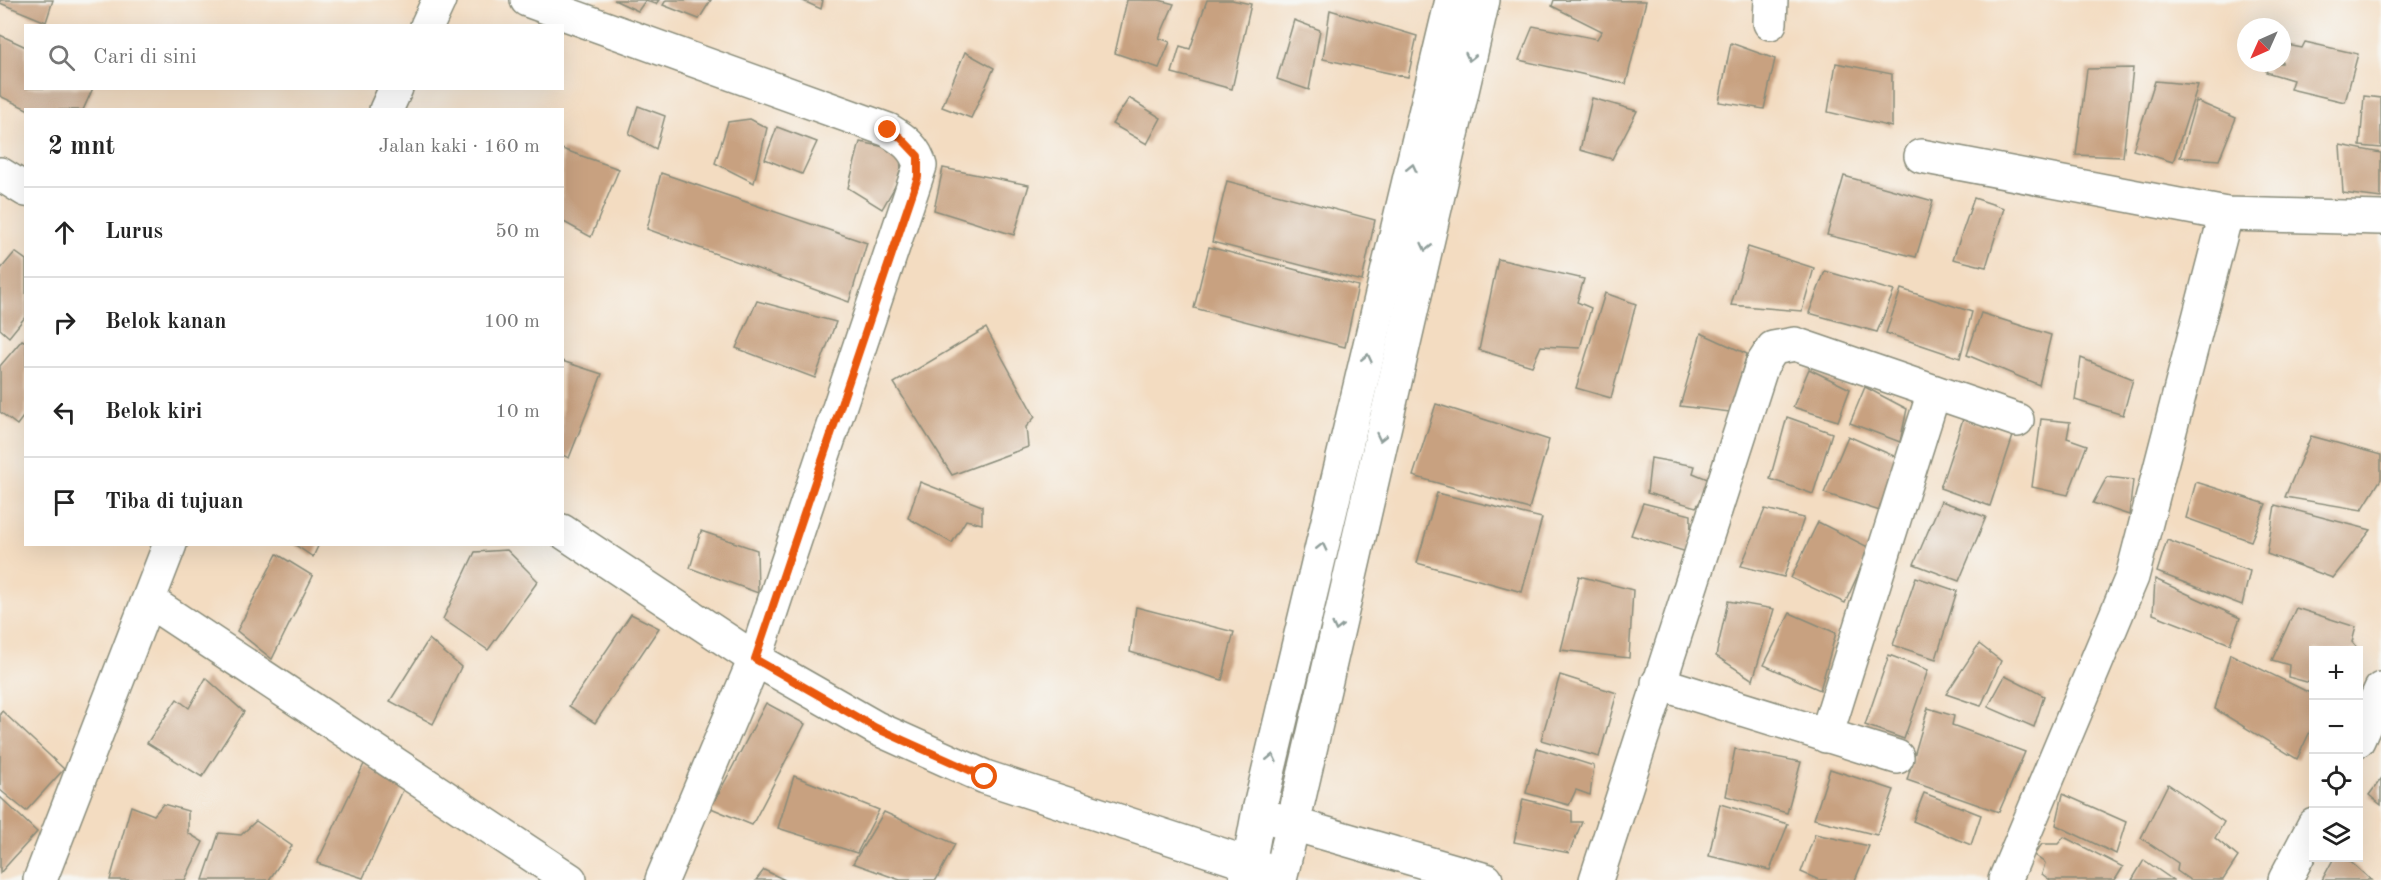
<!DOCTYPE html>
<html lang="id">
<meta charset="utf-8">
<style>
body{margin:0;font-family:"Old Standard TT",serif;background:#f6f6f6;color:#222}
.controls{position:absolute;right:18px;bottom:18px;display:grid;overflow:hidden;border-radius:0px;box-shadow:0 6px 24px #0002}
.controls button{width:54px;height:54px;display:grid;place-items:center;padding:0;border:0;border-bottom:2px solid #e0e0e0;background:#fff;color:#222;font:30px sans-serif}
.compass{position:absolute;left:2237px;top:18px;width:54px;height:54px;border-radius:50%;background:#fff;box-shadow:0 6px 24px #0002;rotate:225deg}
.stop{position:absolute;width:18px;height:18px;margin:-14px;border:4px solid #ea580c;border-radius:50%;background:#fff}
.stop.end{background:#ea580c;border-color:#fff;box-shadow:0 2px 6px #0008}
.list{margin:0;padding:0;list-style:none}
h2{display:flex;justify-content:space-between;align-items:center;height:78px;margin:0;padding:0 24px;font-size:26px}
h2 small{font-size:20px;font-weight:400;color:#767676}
.list li{display:grid;grid-template-columns:39px 1fr auto;gap:18px;align-items:center;box-sizing:border-box;height:90px;padding:0 24px;border-top:2px solid #e0e0e0}
.list b{display:block;font-size:22px;white-space:nowrap}
.list em{font-size:20px;font-style:normal;color:#767676}
.icon{flex:none;width:33px;height:33px;fill:none;stroke:currentColor;stroke-width:2;stroke-linecap:round;stroke-linejoin:round}
.map{position:relative;flex:none;width:2381px;height:880px;overflow:hidden}
.search{position:absolute;background:#fff;box-shadow:0 6px 24px #0002;left:24px;top:24px;width:540px;height:66px;display:flex;align-items:center;gap:15px;box-sizing:border-box;padding:0 21px;border-radius:0px;color:#767676;font-size:22px}
.panel{position:absolute;background:#fff;box-shadow:0 6px 24px #0002;left:24px;top:108px;width:540px;height:438px;border-radius:0px}
.map>svg:first-child{display:block}
.building{fill:#c8a180}
.lines{fill:none;stroke-linecap:round;stroke-linejoin:round}
.minor-casing{stroke:#898c7a;stroke-width:36}
.minor{stroke:#fff;stroke-width:33}
.oneway{stroke:#8f9e9a}
.route{stroke:#ea580c;stroke-width:8}
</style>
<div class="map">
<svg width="2381" height="880" viewBox="0 0 2381 880">
<rect width="100%" height="100%" fill="#f6f6f2"/>
<filter id="ink" filterUnits="userSpaceOnUse"><feTurbulence type="fractalNoise" baseFrequency=".0167" numOctaves="2"/><feDisplacementMap in="SourceGraphic" scale="12" xChannelSelector="R" yChannelSelector="G"/><feConvolveMatrix kernelMatrix="1 2 1 2 8 2 1 2 1" color-interpolation-filters="sRGB"/></filter>
<filter id="wash" filterUnits="userSpaceOnUse"><feTurbulence type="fractalNoise" baseFrequency=".008" numOctaves="4" result="noise"/><feDisplacementMap in="SourceGraphic" scale="24" xChannelSelector="R" yChannelSelector="G"/><feGaussianBlur stdDeviation="1.35" result="paint"/><feColorMatrix in="noise" values="0 0 0 0 0 0 0 0 0 0 0 0 0 0 0 0 0 1.4 0 .05"/><feComposite in="paint" operator="in"/></filter>
<g filter="url(#wash)">
<rect width="100%" height="100%" fill="#f3dcc1"/>
<g id="blocks">
<g class="building">
<path d="M0,0H53L46,22L0,3Z"/>
<path d="M614,0H659L656,4L645,1L638,11Z"/>
<path d="M666,0H711L699,19L663,5Z"/>
<path d="M801,0H823L821,9Z"/>
<path d="M1127,0H1159L1174,4L1159,38L1170,42L1159,68L1115,53Z"/>
<path d="M1207,0H1232L1251,4L1232,89L1172,73L1180,46L1190,49Z"/>
<path d="M1554,0L1646,1L1626,84L1519,60L1533,26L1597,39L1602,31L1552,6Z"/>
<path d="M1330,10L1417,36L1408,77L1323,59Z"/>
<path d="M1294,20L1320,30L1309,90L1277,79Z"/>
<path d="M0,35L26,47V88H93L83,110H29L0,96Z"/>
<path d="M2305,42L2358,54L2345,102L2290,89L2293,80L2266,72L2270,63H2282V44L2302,48Z"/>
<path d="M1731,43L1775,59L1764,109L1719,102Z"/>
<path d="M965,52L994,68L971,118L942,107Z"/>
<path d="M1836,63L1892,74V127L1828,112Z"/>
<path d="M2133,68L2123,157L2076,155L2087,69Z"/>
<path d="M2155,81L2198,85L2173,162L2133,150Z"/>
<path d="M2364,96L2381,98V148L2360,146Z"/>
<path d="M1129,98L1161,118L1147,144L1112,124Z"/>
<path d="M1592,98L1637,111L1612,159L1580,150Z"/>
<path d="M2196,101L2236,118L2219,160L2180,157Z"/>
<path d="M638,106L665,116L656,149L629,134Z"/>
<path d="M750,119L767,128L754,183L715,163L728,122Z"/>
<path d="M777,127L817,142L802,174L765,159Z"/>
<path d="M860,142L900,150L901,176L882,209L848,188Z"/>
<path d="M2340,145L2381,153V198L2343,193Z"/>
<path d="M562,149L619,169L591,237L562,221Z"/>
<path d="M943,168L1029,185L1014,235L934,210Z"/>
<path d="M661,173L867,243L849,302L647,229Z"/>
<path d="M1844,176L1933,201L1916,257L1827,235Z"/>
<path d="M1227,181L1375,220L1362,281L1212,242Z"/>
<path d="M1974,198L2004,208L1986,267L1953,259Z"/>
<path d="M1209,247L1358,286L1345,347L1194,308Z"/>
<path d="M1748,247L1814,268L1802,311L1731,305Z"/>
<path d="M15,252L26,260V316L9,337L0,329V270Z"/>
<path d="M1498,259L1584,279L1577,302L1591,308L1580,348L1541,346L1532,366L1479,350Z"/>
<path d="M1825,271L1894,291L1877,332L1809,313Z"/>
<path d="M1901,289L1972,312L1960,358L1886,333Z"/>
<path d="M1605,293L1636,304L1611,398L1576,388Z"/>
<path d="M757,301L836,322L815,378L736,348Z"/>
<path d="M1981,313L2051,335L2039,385L1967,355Z"/>
<path d="M986,328L1035,417L1026,427L1028,447L952,475L894,383Z"/>
<path d="M1701,333L1747,354L1730,412L1680,406Z"/>
<path d="M22,340L26,342V413L17,425L0,412V366Z"/>
<path d="M2081,358L2133,379L2123,415L2075,400Z"/>
<path d="M562,361L602,374L569,458L562,455Z"/>
<path d="M1809,369L1850,389L1838,421L1793,407Z"/>
<path d="M1865,387L1907,409L1900,442L1850,423Z"/>
<path d="M1436,404L1549,440L1529,509L1413,476Z"/>
<path d="M1787,417L1832,433L1813,494L1770,479Z"/>
<path d="M1963,419L2013,436L1990,506L1940,488Z"/>
<path d="M2041,419L2070,422L2067,438L2087,445L2068,495L2032,487Z"/>
<path d="M1848,436L1896,457L1880,511L1824,493Z"/>
<path d="M2311,436L2381,455V479L2362,510L2285,497Z"/>
<path d="M1651,458L1695,466L1693,473L1715,482L1696,507L1647,493Z"/>
<path d="M2107,477L2133,480L2129,515L2093,503Z"/>
<path d="M920,482L982,506V524L966,520L952,543L908,518Z"/>
<path d="M2196,482L2266,504L2251,541L2186,518Z"/>
<path d="M1437,493L1542,518L1522,592L1417,563Z"/>
<path d="M1941,501L1986,517L1959,581L1914,564Z"/>
<path d="M1643,503L1691,515L1690,553L1631,535Z"/>
<path d="M2275,505L2371,530L2333,578L2267,554Z"/>
<path d="M1765,509L1804,518L1784,577L1741,566Z"/>
<path d="M1818,522L1870,548L1845,603L1791,578Z"/>
<path d="M701,531L757,550L758,593L690,568Z"/>
<path d="M2167,540L2250,571L2242,605L2157,572Z"/>
<path d="M294,544H319L313,557Z"/>
<path d="M507,550L538,581L488,650L443,619L475,552Z"/>
<path d="M277,554L313,576L272,659L237,631Z"/>
<path d="M1579,576L1633,590L1629,658L1561,650Z"/>
<path d="M1916,577L1957,591L1936,659L1893,645Z"/>
<path d="M2155,579L2240,618L2230,644L2153,614Z"/>
<path d="M1728,601L1774,609L1753,680L1716,656Z"/>
<path d="M1136,607L1234,632L1222,680L1130,652Z"/>
<path d="M2296,608L2356,627L2352,642L2359,650H2314V684L2288,677L2289,665L2272,660Z"/>
<path d="M1790,613L1836,633L1820,690L1764,665Z"/>
<path d="M631,614L659,628L595,723L569,706Z"/>
<path d="M429,639L461,667L433,724L390,701Z"/>
<path d="M1979,644L2001,661L1981,706L1946,694Z"/>
<path d="M2230,654L2314,695V723L2297,759L2215,709Z"/>
<path d="M1889,655L1928,670L1904,739L1865,725Z"/>
<path d="M1560,675L1617,693L1599,757L1541,740Z"/>
<path d="M2005,676L2044,696L2034,727L1988,707Z"/>
<path d="M206,678L244,712L202,777L147,743L177,699L189,708Z"/>
<path d="M766,703L805,724L752,825L711,808Z"/>
<path d="M1928,708L1954,716L1952,725L2025,752L1999,812L1907,780Z"/>
<path d="M2,711L64,769L26,811L0,790V714Z"/>
<path d="M1537,748L1594,766L1590,795L1576,790L1569,805L1526,793Z"/>
<path d="M1735,749L1801,762L1787,813L1726,796Z"/>
<path d="M364,764L403,790L363,878L317,863Z"/>
<path d="M1830,769L1894,790L1877,835L1814,819Z"/>
<path d="M794,776L879,810L857,853L778,828Z"/>
<path d="M2381,779V805L2369,795Z"/>
<path d="M2168,784L2224,822L2215,838L2238,857L2223,880H2190L2177,871L2178,863L2141,838Z"/>
<path d="M1924,793L1981,815L1971,845L1913,821Z"/>
<path d="M2063,794L2126,822L2116,854L2056,825Z"/>
<path d="M0,797L37,832L0,873Z"/>
<path d="M1523,799L1572,811V822H1582L1569,853L1514,842Z"/>
<path d="M163,804L188,811V833L203,842L185,880H110L131,806L154,815Z"/>
<path d="M1720,804L1788,824L1770,870L1709,856Z"/>
<path d="M884,812L955,844L936,880H900L853,863Z"/>
<path d="M256,821L292,846L269,880H203L219,833L241,835Z"/>
<path d="M1815,834L1869,846L1855,880H1819L1801,872Z"/>
<path d="M2064,837L2123,867L2115,880H2050L2042,874L2045,863L2034,855L2042,844H2058Z"/>
<path d="M2334,858H2346L2371,880H2322Z"/>
<path d="M2144,860L2173,880H2132Z"/>
<path d="M764,870L785,880H756Z"/>
</g>
</g>
</g>
<g filter="url(#ink)">
<use href="#blocks" fill-opacity="0" stroke="#898c7a" stroke-width="1.5"/>
<g class="lines">
<g class="minor-casing">
<g id="minor">
<path d="M527,0L888,130C903,139 916,148 920,166L755,659L662,880"/>
<path d="M1770,23L1771,0"/>
<path d="M427,26L439,0"/>
<path d="M386,110L396,88"/>
<path d="M1921,156L2226,214L2381,218"/>
<path d="M0,174L26,190"/>
<path d="M562,531L755,659L876,728L985,777L1271,871"/>
<path d="M149,601L570,880"/>
<path d="M1658,683L1897,757"/>
<path d="M1826,736L1934,392"/>
<path d="M2358,740L2381,689"/>
<path d="M1272,818L1486,880"/>
<path d="M40,880L170,544"/>
<path d="M1246,880L1258,815L1452,0"/>
<path d="M1280,880L1483,0"/>
<path d="M1596,880L1762,365L1773,348L1795,344L2017,420"/>
<path d="M2005,880L2132,577L2226,214"/>
<path d="M2285,880L2314,825"/>
</g>
</g>
<use href="#minor" class="minor"/>
</g>
<defs><path id="oneway-chevron" d="M-2-3.5L2.5 0L-2 3.5" fill="none" stroke-width="1.6" stroke-linecap="round" stroke-linejoin="round" transform="scale(1.5)"/></defs>
<g class="oneway">
<use href="#oneway-chevron" transform="translate(1470 57) rotate(103)"/>
<use href="#oneway-chevron" transform="translate(1412 168) rotate(-77)"/>
<use href="#oneway-chevron" transform="translate(1426 247) rotate(103)"/>
<use href="#oneway-chevron" transform="translate(1367 358) rotate(-77)"/>
<use href="#oneway-chevron" transform="translate(1381 437) rotate(103)"/>
<use href="#oneway-chevron" transform="translate(1322 547) rotate(-77)"/>
<use href="#oneway-chevron" transform="translate(1337 627) rotate(103)"/>
<use href="#oneway-chevron" transform="translate(1272 758) rotate(-77)"/>
</g>
</g>
<g class="lines" filter="url(#ink)">
<path class="route" d="M888,130L900,137L918,156V177L755,659L876,728L985,777"/>
</g>
</svg>
<div class="controls">
<button>+</button>
<button>−</button>
<button><svg class="icon" aria-label="locate" viewBox="0 0 24 24"><circle cx="12" cy="12" r="6"/><path d="M12 2v4M12 18v4M2 12h4M18 12h4"/></svg></button>
<button><svg class="icon" aria-label="layers" viewBox="0 0 24 24"><path d="M12 4l9 5-9 5-9-5zM3 14l9 5 9-5"/></svg></button>
</div>
<svg class="compass" viewBox="-18 -18 36 36"><path d="M0-13l5 13h-10z" fill="#e53935"/><path d="M0 13l5-13h-10z" fill="#767676"/></svg>
<div class="stop" style="left:985px;top:777px"></div>
<div class="stop end" style="left:888px;top:130px"></div>
<div class="search"><svg class="icon" aria-label="search" viewBox="0 0 24 24"><circle cx="10" cy="10" r="6"/><path d="M15 15l6 6"/></svg>Cari di sini</div>
<section class="panel">
<h2>2 mnt<small>Jalan kaki · 160 m</small></h2>
<ul class="list">
<li><svg class="icon" aria-label="ahead" viewBox="0 0 24 24"><path d="M12 20V5M6 11l6-6 6 6"/></svg><div><b>Lurus</b></div><em>50 m</em></li>
<li><svg class="icon" aria-label="right" viewBox="0 0 24 24"><path d="M7 20v-9h11M14 6l5 5-5 5"/></svg><div><b>Belok kanan</b></div><em>100 m</em></li>
<li><svg class="icon" aria-label="left" viewBox="0 0 24 24"><path d="M17 20v-9H6M10 6l-5 5 5 5"/></svg><div><b>Belok kiri</b></div><em>10 m</em></li>
<li><svg class="icon" aria-label="arrive" viewBox="0 0 24 24"><path d="M6 21V4h12l-3 4 3 4H6"/></svg><div><b>Tiba di tujuan</b></div></li>
</ul>
</section>
</div>
